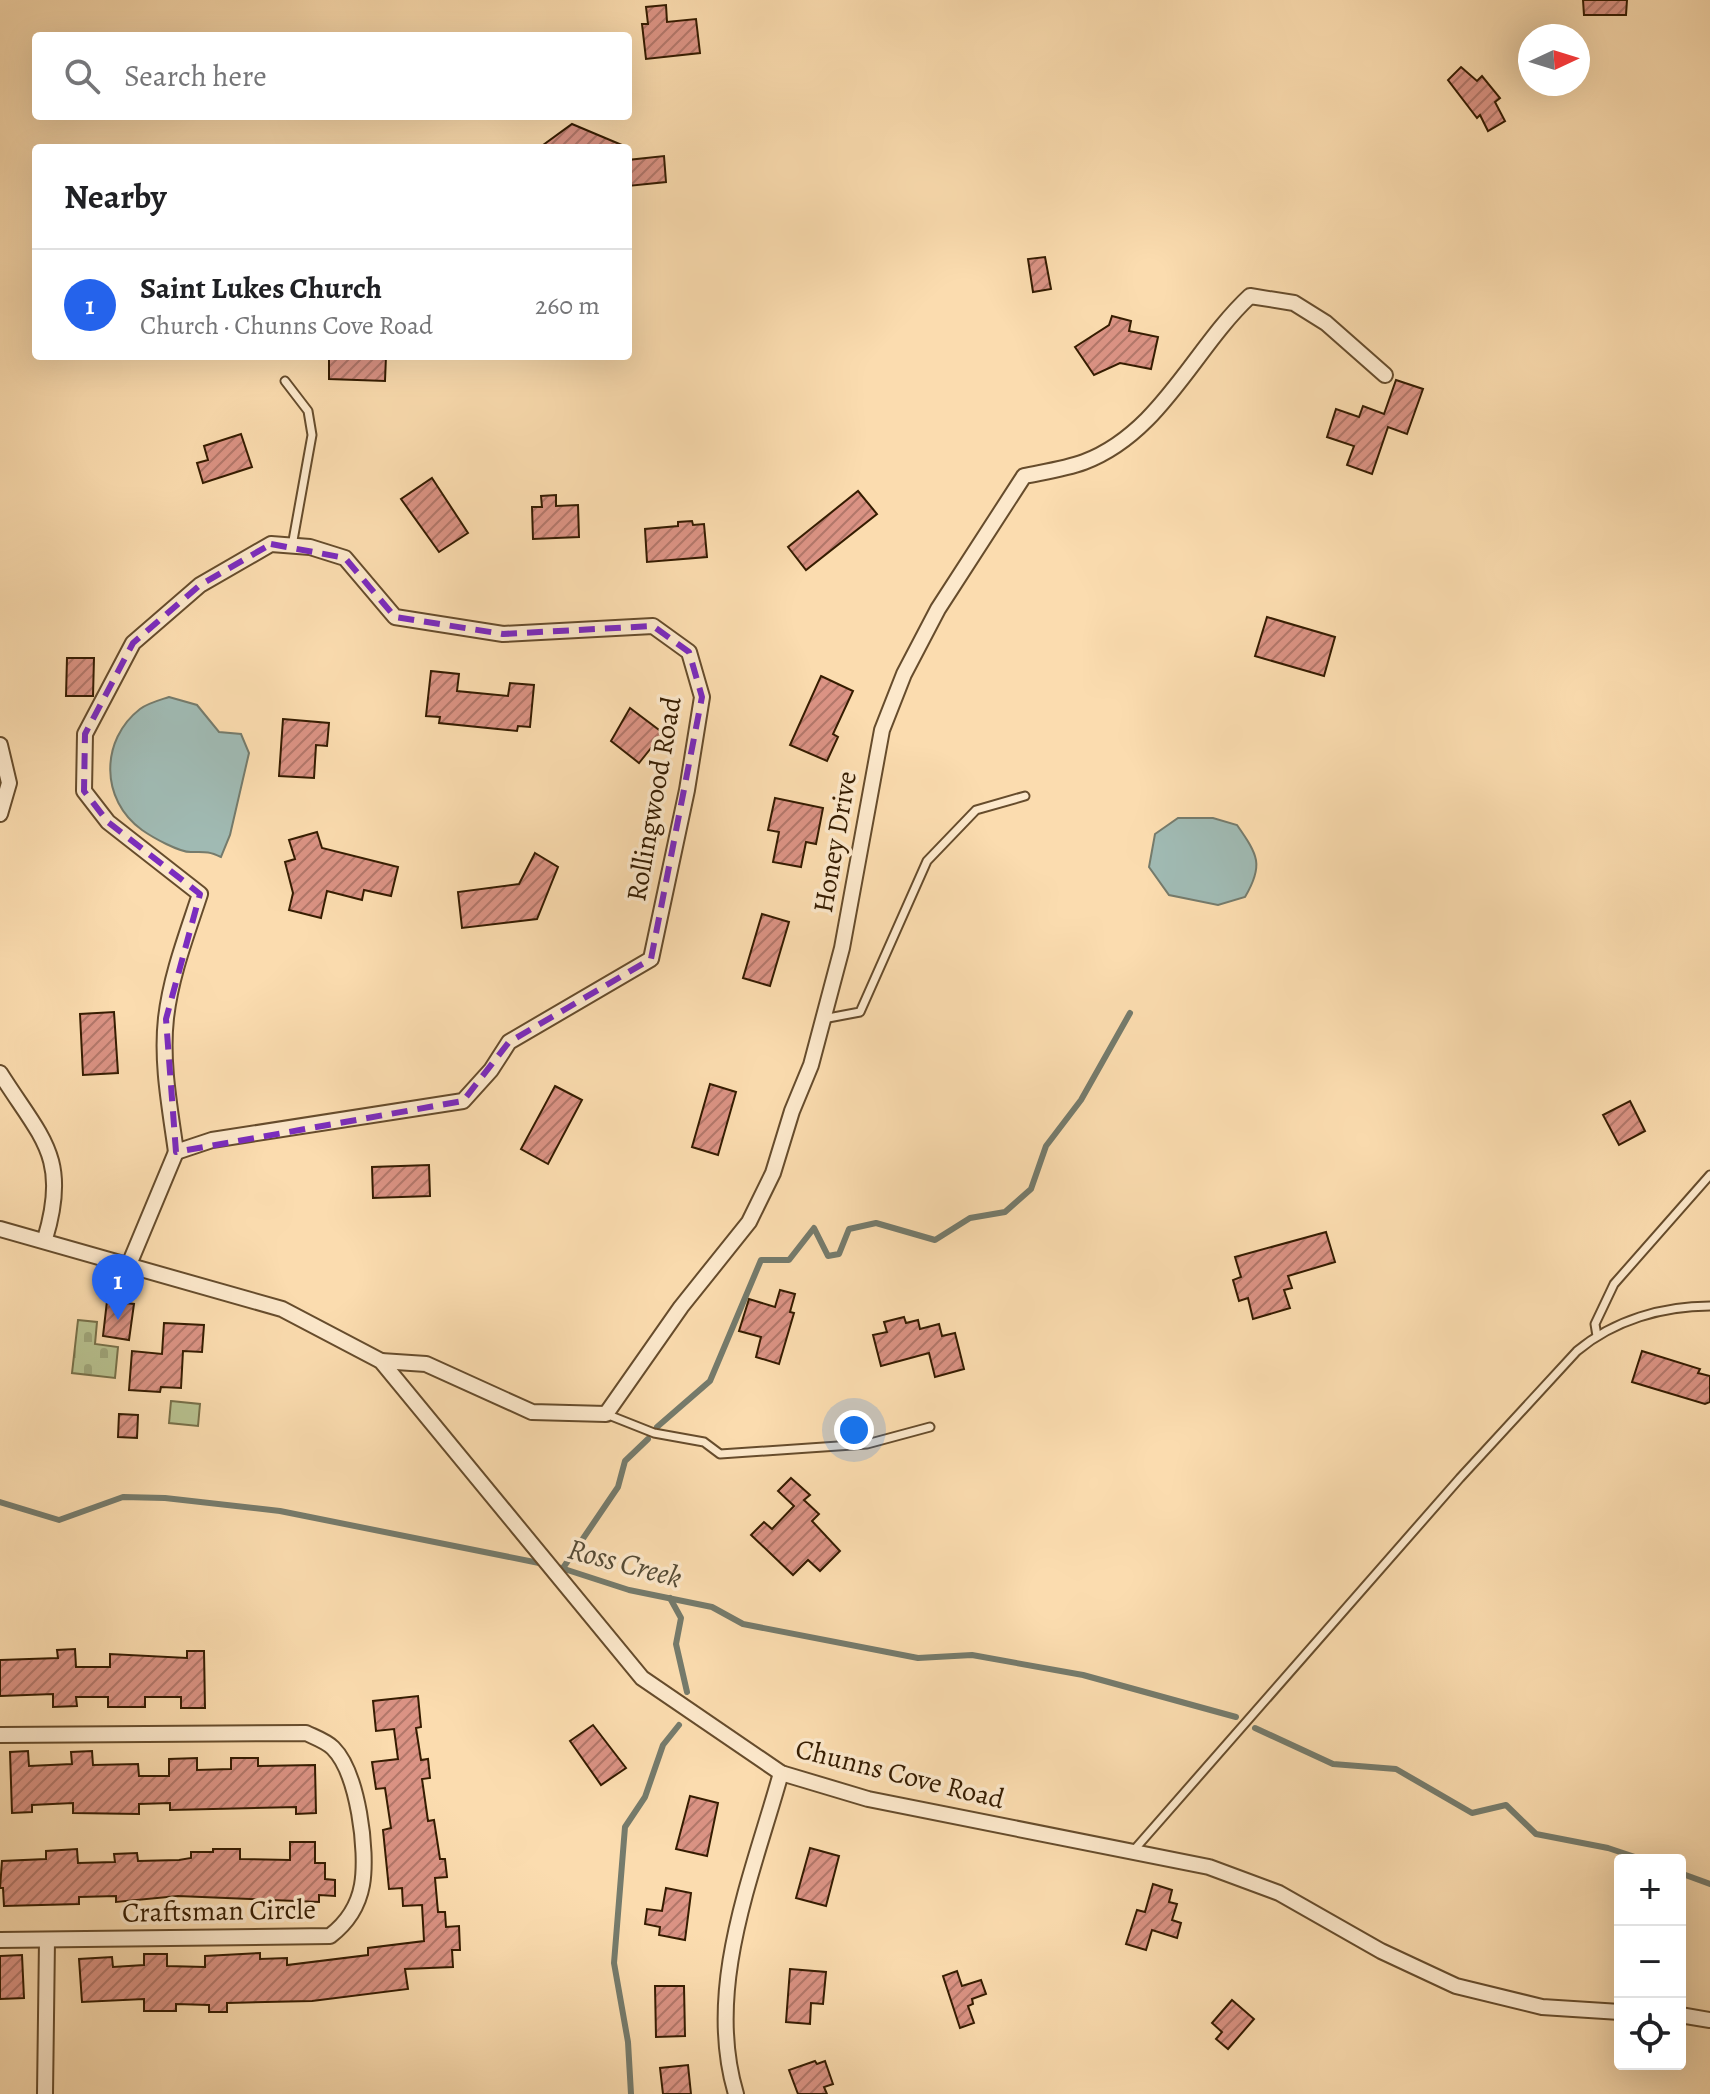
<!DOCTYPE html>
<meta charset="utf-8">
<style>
body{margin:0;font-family:Alegreya,serif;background:#f6f6f6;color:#202124}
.controls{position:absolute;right:24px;bottom:24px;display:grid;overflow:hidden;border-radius:8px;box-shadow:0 8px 32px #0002}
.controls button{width:72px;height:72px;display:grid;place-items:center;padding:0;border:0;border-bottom:2px solid #e0e0e0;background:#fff;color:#202124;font:40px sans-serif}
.compass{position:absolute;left:1518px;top:24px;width:72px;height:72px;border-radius:50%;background:#fff;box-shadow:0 8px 32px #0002;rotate:86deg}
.you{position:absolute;left:854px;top:1430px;width:28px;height:28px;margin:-20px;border:6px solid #fff;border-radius:50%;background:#1a73e8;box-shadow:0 0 0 12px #1a73e833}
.badge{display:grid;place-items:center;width:52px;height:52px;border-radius:50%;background:#2563eb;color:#fff;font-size:26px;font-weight:700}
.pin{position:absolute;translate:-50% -66px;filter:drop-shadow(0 2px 4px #0008)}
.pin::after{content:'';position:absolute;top:42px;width:28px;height:24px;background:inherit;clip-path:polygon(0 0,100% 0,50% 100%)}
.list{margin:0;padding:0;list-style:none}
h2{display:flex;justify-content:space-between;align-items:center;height:104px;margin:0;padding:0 32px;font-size:34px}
h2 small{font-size:26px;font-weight:400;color:#757577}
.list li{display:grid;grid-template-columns:52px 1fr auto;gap:24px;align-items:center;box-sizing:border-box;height:112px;padding:0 32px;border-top:2px solid #e0e0e0}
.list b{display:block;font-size:30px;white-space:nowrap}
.list p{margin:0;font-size:26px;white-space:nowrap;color:#757577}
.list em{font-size:26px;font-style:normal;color:#757577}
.icon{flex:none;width:44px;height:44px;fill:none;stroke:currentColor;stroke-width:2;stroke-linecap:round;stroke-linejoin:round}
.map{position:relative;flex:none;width:1710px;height:2094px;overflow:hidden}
.search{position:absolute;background:#fff;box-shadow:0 8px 32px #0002;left:32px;top:32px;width:600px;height:88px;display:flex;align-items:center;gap:20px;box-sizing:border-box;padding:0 28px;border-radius:8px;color:#757577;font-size:30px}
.panel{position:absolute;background:#fff;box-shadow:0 8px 32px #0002;left:32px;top:144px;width:600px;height:216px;border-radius:8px}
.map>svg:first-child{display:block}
.green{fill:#b8c290;stroke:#766f48;stroke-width:2}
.cemetery{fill:url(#cemetery-stones);stroke:#766f48;stroke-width:2}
.water{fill:#a0bab3;stroke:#757b6c;stroke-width:2}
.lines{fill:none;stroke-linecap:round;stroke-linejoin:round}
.stream{stroke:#757b6c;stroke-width:6}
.building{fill:url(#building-hatch);stroke:#351c01;stroke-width:2}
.service-casing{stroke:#664c2c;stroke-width:11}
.minor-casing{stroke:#664c2c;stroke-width:18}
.service{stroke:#fce8cb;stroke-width:7}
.minor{stroke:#fce8cb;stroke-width:14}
.marked{fill:none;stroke:#7b2cbf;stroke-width:6;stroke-dasharray:16 10;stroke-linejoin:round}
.labels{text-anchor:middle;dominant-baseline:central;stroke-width:7;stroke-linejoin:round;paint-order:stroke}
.street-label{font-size:28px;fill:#351c01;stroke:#fce8cb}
.water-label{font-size:30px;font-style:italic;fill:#554b36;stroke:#fce8cb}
</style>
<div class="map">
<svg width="1710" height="2094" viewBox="0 0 1710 2094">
<defs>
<pattern id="cemetery-stones" width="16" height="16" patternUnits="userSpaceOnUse" patternTransform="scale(2)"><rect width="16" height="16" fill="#b8c290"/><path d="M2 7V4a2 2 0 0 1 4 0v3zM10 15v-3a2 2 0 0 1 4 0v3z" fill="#9fa67a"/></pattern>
<pattern id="building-hatch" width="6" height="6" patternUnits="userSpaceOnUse" patternTransform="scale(2)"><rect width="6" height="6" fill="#db9384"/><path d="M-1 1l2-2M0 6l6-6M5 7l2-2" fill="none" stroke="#b2776a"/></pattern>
</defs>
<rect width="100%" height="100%" fill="#fbdcaf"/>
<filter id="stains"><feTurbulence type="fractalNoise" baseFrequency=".0025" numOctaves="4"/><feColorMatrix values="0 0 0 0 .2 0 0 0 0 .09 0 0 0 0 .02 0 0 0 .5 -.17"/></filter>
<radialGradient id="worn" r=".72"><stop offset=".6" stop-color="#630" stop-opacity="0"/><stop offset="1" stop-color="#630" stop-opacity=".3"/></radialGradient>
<path class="green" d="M171,1401L200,1404L198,1426L169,1423Z"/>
<path class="cemetery" d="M78,1320L97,1322L95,1344L118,1347L115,1378L72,1373Z"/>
<g class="water">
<path d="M169,697L197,705L219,732L241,734L249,753L230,835L221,857C208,851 205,852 192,852C180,853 152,837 142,830C100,800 100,740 140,709C148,703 160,700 169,697Z"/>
<path d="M1178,818H1213L1237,825C1258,855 1264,865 1245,897L1218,905L1169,895L1149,867L1155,834Z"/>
</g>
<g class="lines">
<g class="stream">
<path d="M657,1427L710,1381L761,1260H789L814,1228L828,1256L839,1254L849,1229L876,1223L935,1240L970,1218L1005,1212L1031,1189L1046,1146L1081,1100L1130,1013"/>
<path d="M0,1502L59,1520L123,1497L165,1498L280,1511L544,1564"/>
<path d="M555,1566L629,1590L712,1607L743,1624L918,1658L972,1655L1083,1675L1236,1717"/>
<path d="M563,1568L618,1487L625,1461L648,1439"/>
<path d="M670,1598L681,1618L676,1644L687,1692"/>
<path d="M1255,1728L1333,1764L1396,1769L1472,1813L1506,1805L1536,1834L1608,1848L1644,1860"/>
<path d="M1680,1873L1710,1884"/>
<path d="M631,2094L628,2042L614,1963L625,1827L645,1797L663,1745L679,1725"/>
</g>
</g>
<g class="building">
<path d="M1583,0H1627L1626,15H1584Z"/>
<path d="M666,5L667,22L696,19L700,53L646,59L642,24H648L646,7Z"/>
<path d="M1461,67L1477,81L1482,76L1500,98L1495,102L1505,121L1488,131L1480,115L1477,118L1448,80Z"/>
<path d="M572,124L629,148H539Z"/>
<path d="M664,156L666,182L628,186V160Z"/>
<path d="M1045,257L1051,289L1033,292L1028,259Z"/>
<path d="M1112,316L1131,321L1129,331L1158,337L1151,369L1120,363L1094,375L1075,347L1109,325Z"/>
<path d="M329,356H386L385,381L329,379Z"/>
<path d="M1396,380L1423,389L1407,434L1388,427L1372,474L1347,465L1354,446L1327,437L1336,409L1359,417L1363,406L1384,414Z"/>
<path d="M241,434L252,467L203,483L197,463L208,460L204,446Z"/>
<path d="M432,478L468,533L439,552L401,499Z"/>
<path d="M858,491L877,514L806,570L788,547Z"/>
<path d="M556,495V506L578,505L579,537L533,539L532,507H542L541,496Z"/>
<path d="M692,521L693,525L704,524L707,557L647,562L645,529L678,526V522Z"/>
<path d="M1267,617L1335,637L1324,676L1255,656Z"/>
<path d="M67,658H94L93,696H66Z"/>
<path d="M431,671L459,674L457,691L508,696L510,683L534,685L530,727L518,726L517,731L439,723L440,717L426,716Z"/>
<path d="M821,676L853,691L833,734L838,737L827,761L790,745Z"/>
<path d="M630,708L663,733L639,763L611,741Z"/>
<path d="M283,719L329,723L327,746L316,745L314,778L279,776Z"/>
<path d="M775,798L823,808L816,844L806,842L801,867L773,862L779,832L768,830Z"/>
<path d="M317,832L322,848L398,867L391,896L364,890L362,900L327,891L321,918L289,910L293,893L285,862L295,859L289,840Z"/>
<path d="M535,853L558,867L537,919L462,928L458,892L519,884Z"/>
<path d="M762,914L789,922L770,986L743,978Z"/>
<path d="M114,1012L118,1073L83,1075L80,1014Z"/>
<path d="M710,1084L736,1092L718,1155L692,1147Z"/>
<path d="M555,1086L582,1100L548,1164L521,1149Z"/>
<path d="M1630,1101L1645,1131L1619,1145L1603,1115Z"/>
<path d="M429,1165L430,1196L373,1198L372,1167Z"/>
<path d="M1326,1232L1335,1262L1288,1276L1292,1288L1284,1290L1290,1308L1253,1319L1248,1298L1239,1301L1233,1280L1241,1277L1235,1257Z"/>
<path d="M780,1290L795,1294L790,1312L794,1313L779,1364L756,1357L761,1337L739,1331L749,1299L775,1307Z"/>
<path d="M107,1301L134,1304L129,1340L103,1336Z"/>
<path d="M904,1317L906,1323L918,1320L920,1329L939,1324L942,1336L955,1333L964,1369L935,1377L929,1353L881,1366L873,1335L887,1332L884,1322Z"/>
<path d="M164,1323L204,1325L202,1352L183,1351L181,1388L161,1387L160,1392L129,1390L132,1351L162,1354Z"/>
<path d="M1642,1351L1700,1369L1698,1373L1710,1376V1402L1705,1404L1632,1382Z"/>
<path d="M119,1414L138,1415L137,1438L118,1437Z"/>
<path d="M791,1478L810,1495L804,1500L819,1514L812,1521L840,1551L820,1571L808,1560L793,1575L751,1535L764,1522L772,1529L794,1506L778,1491Z"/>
<path d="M75,1649L76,1667H110V1654L187,1658V1651H204L205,1708H181V1697H145V1707H108V1697H76L77,1706L53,1707V1694L0,1696V1660L58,1658L57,1650Z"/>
<path d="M418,1696L421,1727L416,1728L421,1760L428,1759L430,1778L422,1779L428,1821L434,1820L440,1859H445L447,1877L435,1878L438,1912H445L446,1927L459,1926L460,1950H452L453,1967L405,1969L408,1989L312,2001L227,2003V2012H209V2005L176,2004V2011H144V1999L82,2002L79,1959L112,1957L113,1967L144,1965V1954H167V1966L205,1967V1956L260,1953V1959L287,1958V1965L368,1955V1948L424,1941L422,1905L403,1906L402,1888L389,1889L383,1830L391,1828L385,1788L376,1789L372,1762L398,1759L394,1729L376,1731L373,1701Z"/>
<path d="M593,1725L626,1768L601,1785L570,1741Z"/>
<path d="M28,1751L29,1766L72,1764L71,1752L92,1751L93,1765L138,1764L139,1776H169V1759L197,1758V1770L231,1769V1758H258V1766L315,1765L316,1813L296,1814V1807L170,1810V1803L139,1804V1814L73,1813V1803L32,1805V1812L12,1813L10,1752Z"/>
<path d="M690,1796L718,1803L707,1856L676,1849Z"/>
<path d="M290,1842H315V1863H325V1879L335,1880V1896L319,1895V1902L178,1896L116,1902V1896L79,1897V1904L4,1906L3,1888H0L2,1861L46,1859V1851L77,1849L78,1863L115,1862L114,1854L137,1853L138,1861L179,1860L191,1858V1852H213V1849H240V1859L290,1860Z"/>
<path d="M810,1848L839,1856L826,1906L796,1898Z"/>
<path d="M1153,1884L1172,1890L1169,1902L1177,1904L1172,1920L1181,1923L1177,1938L1152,1930L1146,1950L1126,1944L1137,1910L1145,1912Z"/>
<path d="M666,1888L691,1893L685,1940L659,1935L660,1927L645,1924L647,1909L662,1911Z"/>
<path d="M22,1955L24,1998L0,1999V1956Z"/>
<path d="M790,1969L826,1972L823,2004L811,2003L810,2024L786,2022Z"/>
<path d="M957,1971L962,1986L981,1980L986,1994L972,1999L973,2004L968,2006L974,2023L960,2028L943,1976Z"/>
<path d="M655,1986H684L685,2036L656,2037Z"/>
<path d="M1232,2000L1254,2019L1228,2049L1216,2039L1222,2032L1212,2023Z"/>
<path d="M815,2061L817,2064L825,2061L833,2084L824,2087L827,2094H798L789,2070Z"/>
<path d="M688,2065L691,2094H663L660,2068Z"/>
</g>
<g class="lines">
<g class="service-casing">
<g id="service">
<path d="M285,381L308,411L312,435L292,546"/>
<path d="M823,1019L860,1012L927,861L976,810L1025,796"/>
<path d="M1597,1336L1595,1324L1614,1284L1710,1175"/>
<path d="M606,1414L654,1433L704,1442L720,1454L867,1444L930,1427"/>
<path d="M1134,1850L1460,1478L1577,1351C1614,1320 1663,1306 1710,1306"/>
</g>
</g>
<g class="minor-casing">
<g id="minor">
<path d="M271,544L310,547L345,558L395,617L503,634L653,626L689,652L702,697L687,790L651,959L509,1042L491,1070L463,1101L212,1140L176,1152C170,1108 161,1063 166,1018C171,975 187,934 200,894L108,822L84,791L85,734L133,643L200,585Z"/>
<path d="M0,745L9,783L0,814"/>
<path d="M0,1073C41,1138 70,1157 45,1239"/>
<path d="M0,1229L282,1309L381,1361L642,1678L781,1773L868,1799L1209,1867L1279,1893L1381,1951L1456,1986L1542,2007L1620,2012"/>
<path d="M128,1267L176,1152"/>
<path d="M381,1361L426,1364L532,1412L606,1414L681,1307L749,1222L773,1173L792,1111L811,1065L842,948L882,730L904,674L938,609L1024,476C1043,472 1065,469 1084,462C1161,433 1194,348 1250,296L1294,303L1326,323L1385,375"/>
<path d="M0,1735L306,1733C314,1737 326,1741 333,1748C358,1773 368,1851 362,1885C358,1907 347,1923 330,1936L0,1940"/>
<path d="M1680,2015L1710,2020"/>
<path d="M45,2094L47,1940"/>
<path d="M736,2094C704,1988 753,1874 781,1773"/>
</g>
</g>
<use href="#service" class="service"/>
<use href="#minor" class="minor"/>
</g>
<path class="marked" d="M271,544L345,558L395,617L503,634L653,626L689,652L702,697L651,959L509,1042L463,1101L176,1152L166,1019L200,894L108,822L84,791L85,734L133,643L200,585Z"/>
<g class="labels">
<g class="street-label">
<text transform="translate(654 799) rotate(-80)">Rollingwood Road</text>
<text transform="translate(835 842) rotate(-80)">Honey Drive</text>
<text transform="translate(900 1774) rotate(14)">Chunns Cove Road</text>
<text transform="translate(219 1911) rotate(-1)">Craftsman Circle</text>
</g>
<g class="water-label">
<text transform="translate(625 1563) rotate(15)">Ross Creek</text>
</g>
</g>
<rect width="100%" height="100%" filter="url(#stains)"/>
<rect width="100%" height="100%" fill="url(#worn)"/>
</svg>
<div class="controls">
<button>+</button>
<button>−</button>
<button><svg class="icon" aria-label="locate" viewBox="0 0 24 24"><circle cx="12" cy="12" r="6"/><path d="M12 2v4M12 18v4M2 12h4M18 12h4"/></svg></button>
</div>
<svg class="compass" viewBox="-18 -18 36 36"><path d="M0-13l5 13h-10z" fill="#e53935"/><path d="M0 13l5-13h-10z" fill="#757577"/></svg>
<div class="you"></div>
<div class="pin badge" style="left:118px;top:1320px">1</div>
<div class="search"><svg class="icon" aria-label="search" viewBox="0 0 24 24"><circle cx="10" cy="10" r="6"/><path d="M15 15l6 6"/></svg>Search here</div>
<section class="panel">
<h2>Nearby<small></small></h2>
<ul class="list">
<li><span class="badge">1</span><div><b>Saint Lukes Church</b><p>Church · Chunns Cove Road</p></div><em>260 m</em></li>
</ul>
</section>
</div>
